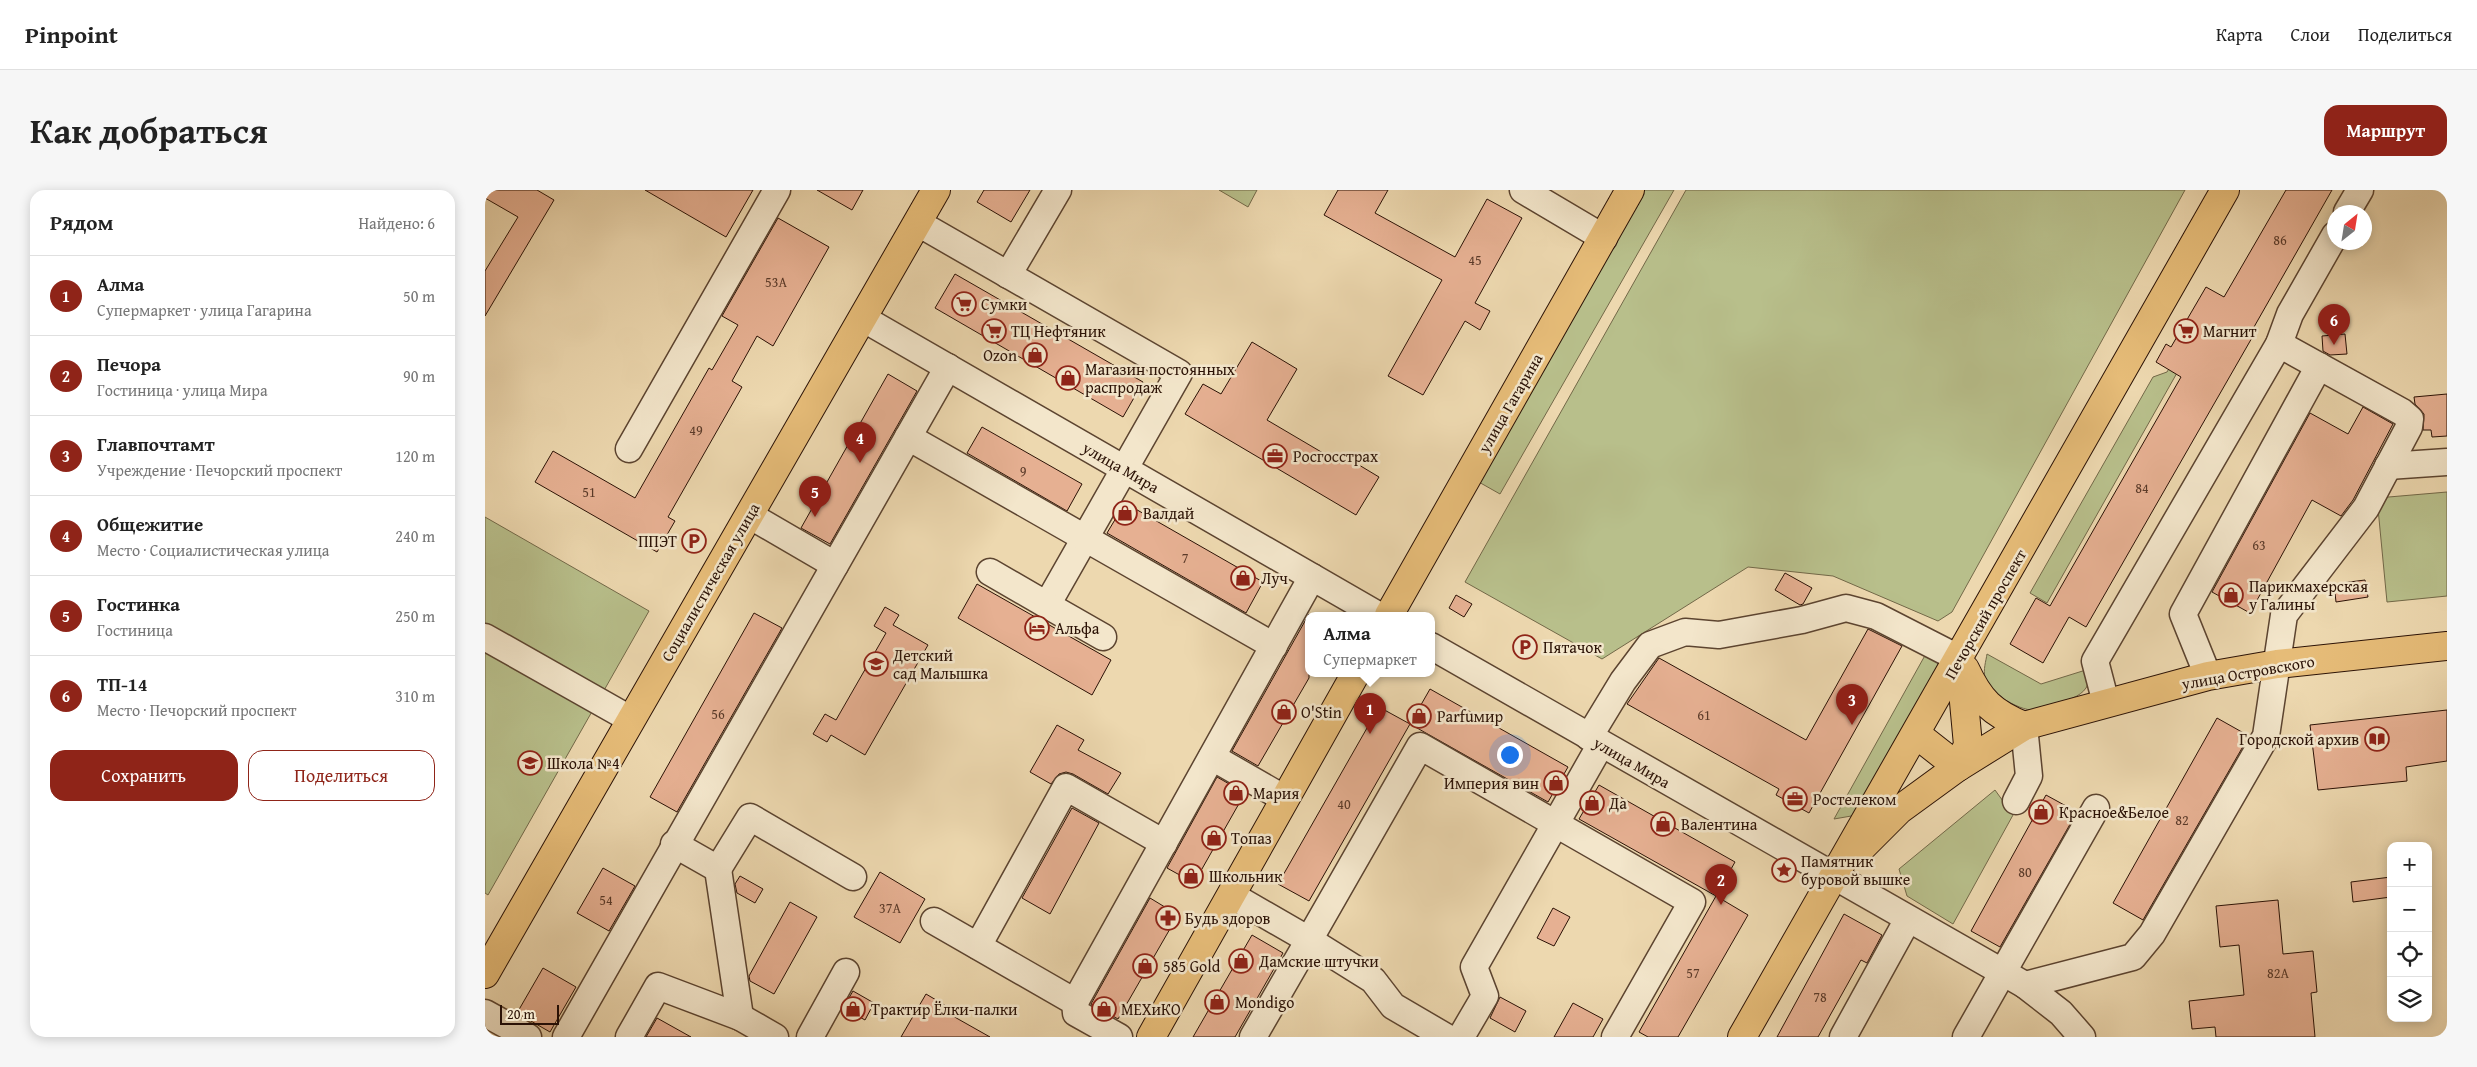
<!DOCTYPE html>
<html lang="ru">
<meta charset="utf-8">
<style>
body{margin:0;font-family:"Gentium Book Plus",serif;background:#f6f6f6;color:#222}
.controls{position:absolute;right:15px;bottom:15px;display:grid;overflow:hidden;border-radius:10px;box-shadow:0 2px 12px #0003}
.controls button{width:45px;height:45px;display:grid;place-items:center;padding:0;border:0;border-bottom:1px solid #e0e0e0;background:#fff;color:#222;font:25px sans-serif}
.compass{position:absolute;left:1842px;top:15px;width:45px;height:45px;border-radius:50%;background:#fff;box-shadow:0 2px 12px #0003;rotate:30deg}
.scale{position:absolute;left:15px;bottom:12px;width:59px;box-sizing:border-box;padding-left:5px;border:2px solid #2b1206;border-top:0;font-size:14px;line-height:18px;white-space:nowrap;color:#2b1206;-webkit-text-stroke:4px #f3e6cb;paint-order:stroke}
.you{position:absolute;left:1024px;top:564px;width:18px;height:18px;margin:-12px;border:4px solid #fff;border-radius:50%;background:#1a73e8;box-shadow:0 0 0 8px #1a73e833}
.badge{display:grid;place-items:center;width:32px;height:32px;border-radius:50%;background:#8f2418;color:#fff;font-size:16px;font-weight:700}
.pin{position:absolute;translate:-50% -41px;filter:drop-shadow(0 1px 2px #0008)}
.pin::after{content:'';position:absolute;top:26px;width:18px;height:15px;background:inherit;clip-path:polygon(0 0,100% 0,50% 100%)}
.popup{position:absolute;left:820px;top:422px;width:130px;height:65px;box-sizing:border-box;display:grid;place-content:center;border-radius:10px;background:#fff;filter:drop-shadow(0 1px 4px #0005);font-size:16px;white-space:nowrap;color:#767676}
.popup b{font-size:19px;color:#222}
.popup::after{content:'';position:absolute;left:50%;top:100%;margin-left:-10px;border:10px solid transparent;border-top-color:#fff}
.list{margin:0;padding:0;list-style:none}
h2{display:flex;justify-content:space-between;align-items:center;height:65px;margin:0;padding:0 20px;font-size:21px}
h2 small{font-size:16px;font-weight:400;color:#767676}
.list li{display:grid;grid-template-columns:32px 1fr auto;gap:15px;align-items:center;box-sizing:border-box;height:80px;padding:0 20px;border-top:1px solid #e0e0e0}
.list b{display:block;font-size:19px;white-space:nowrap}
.list p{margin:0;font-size:16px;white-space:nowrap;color:#767676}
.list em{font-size:16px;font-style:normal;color:#767676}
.actions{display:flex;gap:10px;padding:15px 20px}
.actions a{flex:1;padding:11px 0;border:1px solid #8f2418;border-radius:15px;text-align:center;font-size:18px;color:#8f2418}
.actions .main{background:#8f2418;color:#fff}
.icon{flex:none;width:28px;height:28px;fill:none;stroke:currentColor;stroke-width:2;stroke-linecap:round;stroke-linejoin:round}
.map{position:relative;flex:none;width:1962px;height:847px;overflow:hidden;border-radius:15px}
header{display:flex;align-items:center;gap:30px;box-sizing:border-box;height:70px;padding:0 25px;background:#fff;border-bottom:1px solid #e0e0e0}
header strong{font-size:24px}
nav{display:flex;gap:28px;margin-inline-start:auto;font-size:18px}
.intro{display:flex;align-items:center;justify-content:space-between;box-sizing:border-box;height:120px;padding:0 30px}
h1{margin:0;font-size:35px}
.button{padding:12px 22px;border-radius:15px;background:#8f2418;color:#fff;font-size:18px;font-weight:700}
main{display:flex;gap:30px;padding:0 30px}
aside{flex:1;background:#fff;border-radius:15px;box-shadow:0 2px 12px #0003}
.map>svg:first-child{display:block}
.green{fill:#b8bf8b;stroke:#726848}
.building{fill:#e6b092;stroke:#2b1206}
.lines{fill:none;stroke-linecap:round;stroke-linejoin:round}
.minor-casing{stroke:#5c4430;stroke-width:29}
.major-casing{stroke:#2b1206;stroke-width:30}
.minor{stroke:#f3e6cb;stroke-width:26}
.major{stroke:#e6bc78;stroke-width:28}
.labels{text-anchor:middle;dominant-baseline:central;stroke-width:5;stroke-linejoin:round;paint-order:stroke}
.number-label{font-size:14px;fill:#5a3a29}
.poi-label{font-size:16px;fill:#2b1206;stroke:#f3e6cb;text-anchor:start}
.street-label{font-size:16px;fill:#2b1206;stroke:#f3e6cb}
</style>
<header>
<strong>Pinpoint</strong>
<nav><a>Карта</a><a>Слои</a><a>Поделиться</a></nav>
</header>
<div class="intro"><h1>Как добраться</h1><a class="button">Маршрут</a></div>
<main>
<aside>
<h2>Рядом<small>Найдено: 6</small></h2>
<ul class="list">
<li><span class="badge">1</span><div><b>Алма</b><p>Супермаркет · улица Гагарина</p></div><em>50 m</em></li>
<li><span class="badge">2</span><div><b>Печора</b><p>Гостиница · улица Мира</p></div><em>90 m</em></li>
<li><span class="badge">3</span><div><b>Главпочтамт</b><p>Учреждение · Печорский проспект</p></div><em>120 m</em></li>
<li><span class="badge">4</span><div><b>Общежитие</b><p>Место · Социалистическая улица</p></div><em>240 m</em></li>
<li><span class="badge">5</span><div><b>Гостинка</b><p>Гостиница</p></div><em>250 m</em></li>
<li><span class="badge">6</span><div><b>ТП-14</b><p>Место · Печорский проспект</p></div><em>310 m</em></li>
</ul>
<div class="actions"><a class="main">Сохранить</a><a>Поделиться</a></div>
</aside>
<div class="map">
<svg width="1962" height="847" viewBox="0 0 1962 847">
<rect width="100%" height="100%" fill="#edd8af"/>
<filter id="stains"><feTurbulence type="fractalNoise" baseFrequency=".004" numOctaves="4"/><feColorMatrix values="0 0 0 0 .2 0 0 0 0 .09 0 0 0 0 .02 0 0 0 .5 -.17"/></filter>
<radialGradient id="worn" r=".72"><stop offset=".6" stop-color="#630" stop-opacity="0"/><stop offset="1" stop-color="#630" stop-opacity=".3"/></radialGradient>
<g class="green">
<path d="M734,0H772L763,17Z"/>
<path d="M1158,0H1189L1015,304L992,291Z"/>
<path d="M1201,0H1700L1467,422L1453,431L1348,386L1263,377L1117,469L980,392Z"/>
<path d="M1693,163L1701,167L1562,413L1545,403L1668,187L1682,182Z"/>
<path d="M1962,302V406L1902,412L1892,308Z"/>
<path d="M0,327L164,421L3,705L0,703Z"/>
<path d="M1443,460L1461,470L1372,625L1349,629Z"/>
<path d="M1502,464L1556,494L1604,479C1604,485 1605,492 1601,498C1595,507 1581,511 1571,513C1564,514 1559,518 1553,520C1537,523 1503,503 1500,487C1498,480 1501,471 1502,464Z"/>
<path d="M1510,600L1528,625L1468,734L1422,706L1414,679Z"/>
</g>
<g class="building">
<path d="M0,0H52L69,10L0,126V81L33,27L0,8Z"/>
<path d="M160,0H268L241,47Z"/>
<path d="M332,0H378L367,20Z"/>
<path d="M499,0H545L526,32L492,12Z"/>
<path d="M853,0H903L890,23L970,67L1002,9L1037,28L990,113L1005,121L995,140L980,131L938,205L903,186L957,90L839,25Z"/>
<path d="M1801,0H1847L1765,144L1768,146L1601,437L1584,427L1558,473L1525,454L1551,408L1565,416L1696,187L1671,172L1681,154L1686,157L1721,97L1739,107Z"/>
<path d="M293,28L344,57L288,156L272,146L247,191L257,197L183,327L190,331L172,362L50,292L68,261L150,308L224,178L227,180L253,135L237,126Z"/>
<path d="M470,84L658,192L638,227L450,118Z"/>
<path d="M1860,144L1862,164L1845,165L1838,161L1837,146Z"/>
<path d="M767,152L812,179L782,230L855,273L859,266L894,287L871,325L700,224L718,194L736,204Z"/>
<path d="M403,184L432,201L345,354L316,338Z"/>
<path d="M1962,204V246L1947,247L1946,240H1938L1939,224L1930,214L1929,207Z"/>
<path d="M1878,217L1908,234L1868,310L1856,326L1827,310L1765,423L1727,402L1825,223L1863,244Z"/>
<path d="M497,237L597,294L582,321L482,263Z"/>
<path d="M640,313L778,392L761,423L622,343Z"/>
<path d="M1300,383L1327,398L1318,414L1315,415L1290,400Z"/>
<path d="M1880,390L1883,407L1851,412L1849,394Z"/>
<path d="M492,394L626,470L607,505L473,428Z"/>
<path d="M971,405L987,414L979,427L964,418Z"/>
<path d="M400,417L414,425L408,435L443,455L380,565L346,545L342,552L328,544L340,524L351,530L401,443L389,436Z"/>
<path d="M269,423L297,438L192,622L165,607Z"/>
<path d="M824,424V488L773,576L747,561Z"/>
<path d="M1383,439L1417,456L1324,623L1291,605L1294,599L1142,514L1174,468L1321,550Z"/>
<path d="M945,499L1083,577L1063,612L925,534Z"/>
<path d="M894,517L925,534L824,711L793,694Z"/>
<path d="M1962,520V571L1921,577L1922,591L1833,600L1825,535Z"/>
<path d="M1732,528L1764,546L1658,730L1628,713Z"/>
<path d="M572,535L599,550L593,560L636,583L623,604L588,584L581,582L574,584L566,594L545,582Z"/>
<path d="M732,587L760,603L709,693L682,678Z"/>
<path d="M1114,595L1250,672L1231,706L1094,629Z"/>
<path d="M1561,605L1592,622L1515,757L1486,741Z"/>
<path d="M587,618L614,633L565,724L537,708Z"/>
<path d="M118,678L150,696L124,741L92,723Z"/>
<path d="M395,682L440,709L415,753L369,727Z"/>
<path d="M255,686L278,699L270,713L252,703L250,694Z"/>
<path d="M1906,687V707L1868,712L1866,692Z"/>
<path d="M1231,706L1263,725L1193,847H1163L1154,842Z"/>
<path d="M665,708L693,725L633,829L606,814Z"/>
<path d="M1793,710L1798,764L1828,761L1832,802L1826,803L1830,847H1731L1730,837L1707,839L1704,811L1759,805L1754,755L1735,757L1731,716Z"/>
<path d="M305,712L332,727L289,804L265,791L264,786Z"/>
<path d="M1068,718L1085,727L1069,756L1052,748Z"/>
<path d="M1359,724L1397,745L1382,773L1376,770L1333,847H1292Z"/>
<path d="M767,745L798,763L750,847H708Z"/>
<path d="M58,778L91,797L65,842L32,823Z"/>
<path d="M368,801L389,813L380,830L358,818Z"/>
<path d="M441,804L468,820L466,825L505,847H416Z"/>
<path d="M1015,807L1041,821L1030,842L1005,828Z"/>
<path d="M1088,813L1118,829L1108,847H1069Z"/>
<path d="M172,828L206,847H161Z"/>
</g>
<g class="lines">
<g class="minor-casing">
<g id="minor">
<path d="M1038,0L1119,48"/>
<path d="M1862,22L1875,0"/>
<path d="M433,33L694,183L562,415L505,382"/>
<path d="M523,85L573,0"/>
<path d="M379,129L893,425"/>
<path d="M423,247L789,456"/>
<path d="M144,259L292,0"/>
<path d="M1903,276L1962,272"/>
<path d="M264,325L350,375"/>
<path d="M562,415L618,447"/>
<path d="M0,447L145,529"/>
<path d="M946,456L1540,795L1576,823L1597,847"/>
<path d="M1723,486L1698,424L1834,176"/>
<path d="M1621,513L1610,471L1794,154L1805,124L1850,45"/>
<path d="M1104,547L1138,491L1165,455L1200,442L1234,445L1317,430L1361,418L1391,426L1475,469"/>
<path d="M727,567L800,609"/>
<path d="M1531,611L1544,586L1539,536"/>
<path d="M189,654L233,679L255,827"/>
<path d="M233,679L265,627L368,687"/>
<path d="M746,705L824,750L935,556L1207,712L1130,847"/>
<path d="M449,731L590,812L591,823L634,847"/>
<path d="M493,756L581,597L679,653"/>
<path d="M1540,795L1648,767L1667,744L1781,546L1799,425L1881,318L1924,237L1925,229L1917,222L1794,154"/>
<path d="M590,812L827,387"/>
<path d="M0,823L43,847"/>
<path d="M81,847L463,177"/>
<path d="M144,847L173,796L255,827L290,847"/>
<path d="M325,847L361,782"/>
<path d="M768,847L824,750L888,790L908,816L961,847"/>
<path d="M976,847L1000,806L989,777L1116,554"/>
<path d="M1358,847L1423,729"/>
<path d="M1481,847L1611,618"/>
</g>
</g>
<g class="major-casing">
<g id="major">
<path d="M904,425L1145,0"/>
<path d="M1480,479C1495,511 1507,523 1539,536"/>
<path d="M1431,544L1473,577L1483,555L1475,469"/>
<path d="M1375,659L1414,620L1473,577L1539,536L1723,486L1792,474L1962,456"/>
<path d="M0,784L451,0"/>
<path d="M666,847L871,483"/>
<path d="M1257,847L1740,0"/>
</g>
</g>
<use href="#minor" class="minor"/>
<use href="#major" class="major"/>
</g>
<defs>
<g id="supermarket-ring" transform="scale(1.25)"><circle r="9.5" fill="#f3e6cb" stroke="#8f2418" stroke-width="1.5"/><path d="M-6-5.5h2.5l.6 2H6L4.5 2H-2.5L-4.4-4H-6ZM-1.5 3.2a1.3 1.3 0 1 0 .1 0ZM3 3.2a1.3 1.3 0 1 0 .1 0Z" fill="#8f2418"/></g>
<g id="shop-ring" transform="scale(1.25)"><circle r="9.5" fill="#f3e6cb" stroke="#8f2418" stroke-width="1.5"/><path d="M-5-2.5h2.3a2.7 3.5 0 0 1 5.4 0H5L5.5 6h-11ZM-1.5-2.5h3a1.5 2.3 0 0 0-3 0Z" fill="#8f2418"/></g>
<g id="office-ring" transform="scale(1.25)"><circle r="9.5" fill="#f3e6cb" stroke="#8f2418" stroke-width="1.5"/><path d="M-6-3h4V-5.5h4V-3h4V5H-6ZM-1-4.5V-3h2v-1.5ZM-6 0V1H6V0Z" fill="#8f2418"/></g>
<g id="parking-ring" transform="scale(1.25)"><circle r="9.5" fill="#f3e6cb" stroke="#8f2418" stroke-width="1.5"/><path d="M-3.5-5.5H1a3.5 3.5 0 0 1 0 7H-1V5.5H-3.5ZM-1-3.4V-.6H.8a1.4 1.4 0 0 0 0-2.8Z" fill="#8f2418"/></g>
<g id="hotel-ring" transform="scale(1.25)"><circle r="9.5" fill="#f3e6cb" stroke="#8f2418" stroke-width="1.5"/><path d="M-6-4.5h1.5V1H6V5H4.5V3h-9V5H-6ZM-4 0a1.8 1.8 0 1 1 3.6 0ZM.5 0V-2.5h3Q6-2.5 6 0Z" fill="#8f2418"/></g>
<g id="school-ring" transform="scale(1.25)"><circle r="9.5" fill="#f3e6cb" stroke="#8f2418" stroke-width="1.5"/><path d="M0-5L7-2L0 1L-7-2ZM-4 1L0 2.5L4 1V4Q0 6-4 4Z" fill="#8f2418"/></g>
<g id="library-ring" transform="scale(1.25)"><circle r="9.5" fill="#f3e6cb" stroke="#8f2418" stroke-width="1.5"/><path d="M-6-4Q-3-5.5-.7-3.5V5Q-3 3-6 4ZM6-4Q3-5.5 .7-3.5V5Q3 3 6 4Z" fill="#8f2418"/></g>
<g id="sight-ring" transform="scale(1.25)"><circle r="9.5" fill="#f3e6cb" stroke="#8f2418" stroke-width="1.5"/><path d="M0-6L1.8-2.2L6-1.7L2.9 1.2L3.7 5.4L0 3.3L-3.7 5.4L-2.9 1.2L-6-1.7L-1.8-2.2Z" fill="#8f2418"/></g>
<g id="pharmacy-ring" transform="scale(1.25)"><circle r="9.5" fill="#f3e6cb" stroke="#8f2418" stroke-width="1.5"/><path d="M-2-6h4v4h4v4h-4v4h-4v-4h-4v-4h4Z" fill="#8f2418"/></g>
</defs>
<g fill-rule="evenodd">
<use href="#supermarket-ring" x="479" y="114"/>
<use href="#supermarket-ring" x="509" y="141"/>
<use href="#supermarket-ring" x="1701" y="141"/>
<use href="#shop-ring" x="550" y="165"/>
<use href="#shop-ring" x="583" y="188"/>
<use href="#office-ring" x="790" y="266"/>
<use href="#shop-ring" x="640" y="323"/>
<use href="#parking-ring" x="209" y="351"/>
<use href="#shop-ring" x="758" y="388"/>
<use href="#shop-ring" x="1746" y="405"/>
<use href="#hotel-ring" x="552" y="438"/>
<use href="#parking-ring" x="1040" y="457"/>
<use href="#school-ring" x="391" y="474"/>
<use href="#shop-ring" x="799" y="522"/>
<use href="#shop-ring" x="934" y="526"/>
<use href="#library-ring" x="1892" y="549"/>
<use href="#school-ring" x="45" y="573"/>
<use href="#shop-ring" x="1071" y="593"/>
<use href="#shop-ring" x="751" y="603"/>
<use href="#office-ring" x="1310" y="609"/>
<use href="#shop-ring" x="1107" y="613"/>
<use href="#shop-ring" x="1556" y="622"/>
<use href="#shop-ring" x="1178" y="634"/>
<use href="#shop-ring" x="729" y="648"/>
<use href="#sight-ring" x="1299" y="680"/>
<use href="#shop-ring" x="706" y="686"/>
<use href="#pharmacy-ring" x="683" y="728"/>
<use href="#shop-ring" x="756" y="771"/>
<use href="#shop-ring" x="660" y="776"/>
<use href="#shop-ring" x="732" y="812"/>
<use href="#shop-ring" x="368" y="819"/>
<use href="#shop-ring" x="619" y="819"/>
</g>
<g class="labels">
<g class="number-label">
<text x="1795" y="50">86</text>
<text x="990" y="70">45</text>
<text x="291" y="92">53А</text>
<text x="211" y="240">49</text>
<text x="538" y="281">9</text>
<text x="1657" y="298">84</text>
<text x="104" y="302">51</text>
<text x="1774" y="355">63</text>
<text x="700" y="368">7</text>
<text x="233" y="524">56</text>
<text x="1219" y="525">61</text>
<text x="859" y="614">40</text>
<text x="1697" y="630">82</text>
<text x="1540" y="682">80</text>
<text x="121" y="710">54</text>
<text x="405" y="718">37А</text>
<text x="1208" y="783">57</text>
<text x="1793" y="783">82А</text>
<text x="1335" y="807">78</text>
</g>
<g class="poi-label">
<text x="496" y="114">Сумки</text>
<text x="526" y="141">ТЦ Нефтяник</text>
<text x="1718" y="141">Магнит</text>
<text x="532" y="165" text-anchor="end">Ozon</text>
<text x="600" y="179">Магазин постоянных<tspan x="600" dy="18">распродаж</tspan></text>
<text x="808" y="266">Росгосстрах</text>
<text x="658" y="323">Валдай</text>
<text x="192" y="351" text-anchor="end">ППЭТ</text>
<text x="776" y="388">Луч</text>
<text x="1764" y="396">Парикмахерская<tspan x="1764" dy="18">у Галины</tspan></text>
<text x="570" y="438">Альфа</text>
<text x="1058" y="457">Пятачок</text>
<text x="408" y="465">Детский<tspan x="408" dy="18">сад Малышка</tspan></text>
<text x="816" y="522">O'Stin</text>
<text x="952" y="526">Parfuмир</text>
<text x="1874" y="549" text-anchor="end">Городской архив</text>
<text x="62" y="573">Школа №4</text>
<text x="1054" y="593" text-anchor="end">Империя вин</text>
<text x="768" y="603">Мария</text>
<text x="1328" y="609">Ростелеком</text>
<text x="1124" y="613">Да</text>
<text x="1574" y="622">Красное&amp;Белое</text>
<text x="1196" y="634">Валентина</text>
<text x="746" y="648">Топаз</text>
<text x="1316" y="671">Памятник<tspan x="1316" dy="18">буровой вышке</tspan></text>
<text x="724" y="686">Школьник</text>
<text x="700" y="728">Будь здоров</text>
<text x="774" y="771">Дамские штучки</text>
<text x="678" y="776">585 Gold</text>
<text x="750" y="812">Mondigo</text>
<text x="386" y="819">Трактир Ёлки-палки</text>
<text x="636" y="819">МЕХиКО</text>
</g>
<g class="street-label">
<text transform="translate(1025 213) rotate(-60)">улица Гагарина</text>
<text transform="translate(636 277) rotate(30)">улица Мира</text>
<text transform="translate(225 392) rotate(-60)">Социалистическая улица</text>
<text transform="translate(1500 424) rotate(-60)">Печорский проспект</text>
<text transform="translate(1763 482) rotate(-10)">улица Островского</text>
<text transform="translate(1147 572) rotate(30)">улица Мира</text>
</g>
</g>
<rect width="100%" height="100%" filter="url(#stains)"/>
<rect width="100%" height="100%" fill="url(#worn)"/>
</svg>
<div class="controls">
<button>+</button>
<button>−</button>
<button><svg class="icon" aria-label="locate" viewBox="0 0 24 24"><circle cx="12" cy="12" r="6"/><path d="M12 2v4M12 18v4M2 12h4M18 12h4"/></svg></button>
<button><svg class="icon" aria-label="layers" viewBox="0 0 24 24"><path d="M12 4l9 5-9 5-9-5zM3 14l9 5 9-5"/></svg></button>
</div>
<svg class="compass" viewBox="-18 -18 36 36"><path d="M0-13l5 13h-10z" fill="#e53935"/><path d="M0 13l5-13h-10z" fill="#767676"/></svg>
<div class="scale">20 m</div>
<div class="you"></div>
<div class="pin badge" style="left:885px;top:544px">1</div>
<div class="popup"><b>Алма</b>Супермаркет</div>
<div class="pin badge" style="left:1236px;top:715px">2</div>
<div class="pin badge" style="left:1367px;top:535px">3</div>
<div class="pin badge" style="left:375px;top:273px">4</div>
<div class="pin badge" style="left:330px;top:327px">5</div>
<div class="pin badge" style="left:1849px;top:155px">6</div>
</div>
</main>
